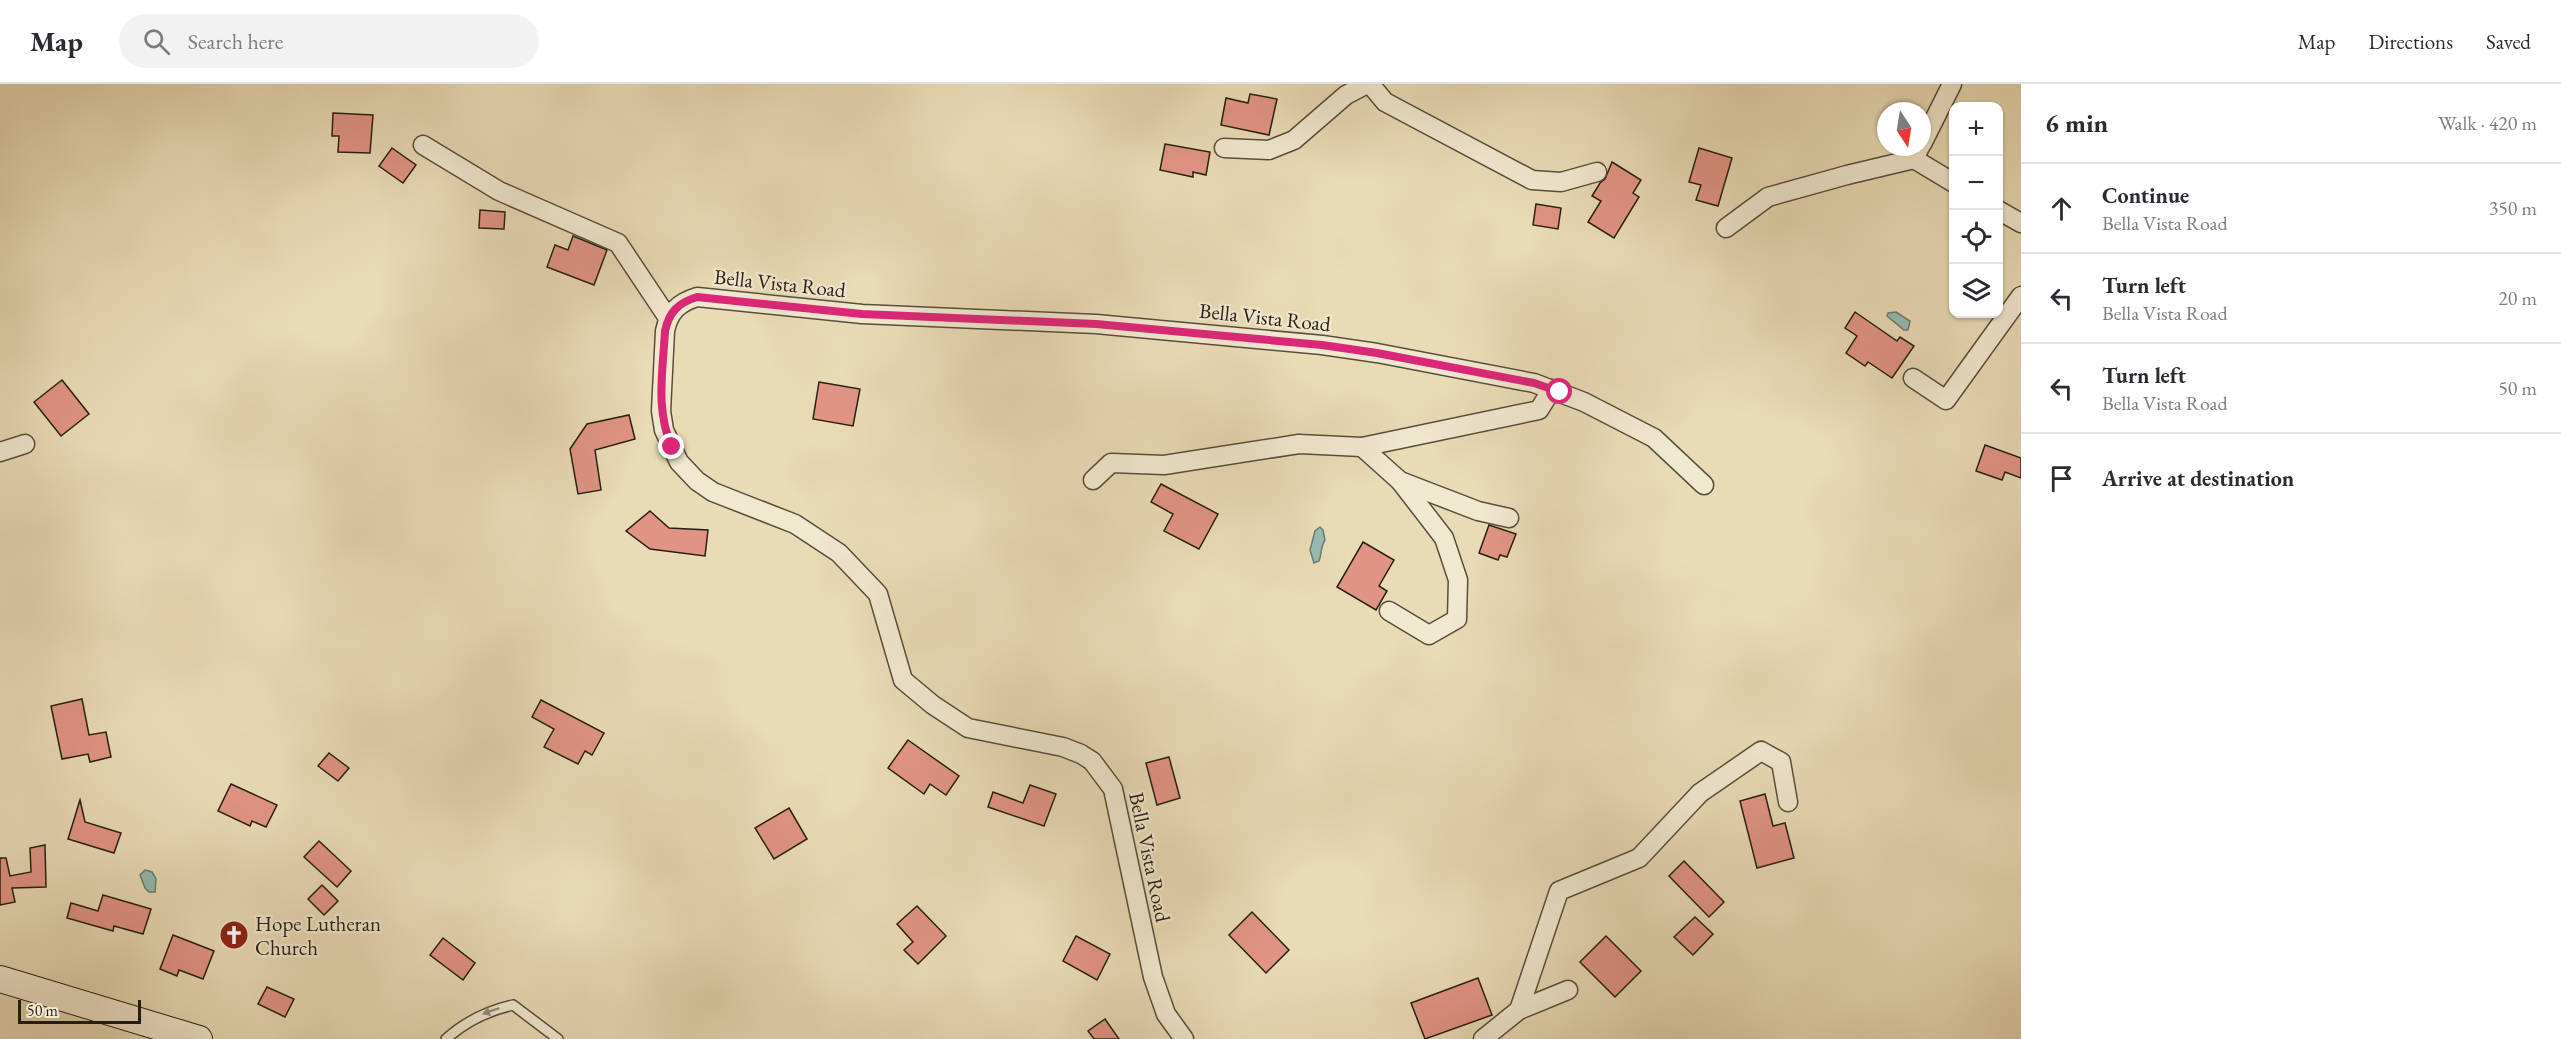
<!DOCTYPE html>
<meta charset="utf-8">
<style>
body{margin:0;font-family:"EB Garamond",serif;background:#f2f2f3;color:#2b2b33}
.controls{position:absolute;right:18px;top:18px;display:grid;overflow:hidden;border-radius:12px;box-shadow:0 2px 4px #0004}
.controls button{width:54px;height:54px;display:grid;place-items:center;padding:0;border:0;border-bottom:2px solid #e1e1e2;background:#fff;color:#2b2b33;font:30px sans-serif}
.compass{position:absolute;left:1877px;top:18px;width:54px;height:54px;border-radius:50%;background:#fff;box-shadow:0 2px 4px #0004;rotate:168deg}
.scale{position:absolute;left:18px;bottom:15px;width:123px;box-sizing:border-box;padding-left:6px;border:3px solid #271f13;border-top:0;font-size:16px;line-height:21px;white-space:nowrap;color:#271f13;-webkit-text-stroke:4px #f1e8d0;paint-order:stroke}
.stop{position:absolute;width:18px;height:18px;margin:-14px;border:4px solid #db2777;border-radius:50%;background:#fff}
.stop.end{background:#db2777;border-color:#fff;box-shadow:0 2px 6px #0008}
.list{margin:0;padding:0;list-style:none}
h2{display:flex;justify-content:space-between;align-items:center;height:78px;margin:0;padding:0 24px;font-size:26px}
h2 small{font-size:20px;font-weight:400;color:#7c7c81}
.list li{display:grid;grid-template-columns:39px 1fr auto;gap:18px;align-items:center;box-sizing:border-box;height:90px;padding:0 24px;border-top:2px solid #e1e1e2}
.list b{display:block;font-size:22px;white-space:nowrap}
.list p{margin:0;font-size:20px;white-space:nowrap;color:#7c7c81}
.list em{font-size:20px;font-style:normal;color:#7c7c81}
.icon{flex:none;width:33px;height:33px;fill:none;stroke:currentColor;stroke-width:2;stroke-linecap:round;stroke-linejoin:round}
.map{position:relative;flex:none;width:2021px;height:955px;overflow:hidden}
header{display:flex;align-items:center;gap:36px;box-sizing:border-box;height:84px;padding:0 30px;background:#fff;border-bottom:2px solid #e1e1e2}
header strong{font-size:28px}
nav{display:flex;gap:33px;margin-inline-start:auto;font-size:21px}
.search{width:420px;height:54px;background:#f2f2f3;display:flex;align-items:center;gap:15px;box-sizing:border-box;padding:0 21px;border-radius:33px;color:#7c7c81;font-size:22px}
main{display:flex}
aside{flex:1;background:#fff}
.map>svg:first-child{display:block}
.water{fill:#97bbb1;stroke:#6a7d72;stroke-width:1.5}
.building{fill:#e19485;stroke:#271f13;stroke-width:1.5}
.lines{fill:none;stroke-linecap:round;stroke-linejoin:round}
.lane-casing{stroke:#584e3c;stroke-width:12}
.street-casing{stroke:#584e3c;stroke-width:21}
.secondary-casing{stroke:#271f13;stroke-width:28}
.lane{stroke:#f1e8d0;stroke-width:9}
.street{stroke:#f1e8d0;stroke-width:18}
.secondary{stroke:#f1e8d0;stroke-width:26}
.oneway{fill:#968e7b}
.route{stroke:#db2777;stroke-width:8}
.labels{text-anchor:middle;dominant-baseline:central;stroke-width:4.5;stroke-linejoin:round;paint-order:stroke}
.street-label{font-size:21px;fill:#271f13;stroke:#f1e8d0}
.poi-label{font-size:21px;fill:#271f13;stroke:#f1e8d0;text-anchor:start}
</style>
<header>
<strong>Map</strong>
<div class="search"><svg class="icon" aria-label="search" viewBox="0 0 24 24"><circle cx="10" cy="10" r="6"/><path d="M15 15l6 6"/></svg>Search here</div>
<nav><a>Map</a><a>Directions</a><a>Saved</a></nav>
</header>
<main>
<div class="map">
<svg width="2021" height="955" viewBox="0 0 2021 955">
<rect width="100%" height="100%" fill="#e9dbb6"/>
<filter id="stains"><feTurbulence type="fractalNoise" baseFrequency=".00333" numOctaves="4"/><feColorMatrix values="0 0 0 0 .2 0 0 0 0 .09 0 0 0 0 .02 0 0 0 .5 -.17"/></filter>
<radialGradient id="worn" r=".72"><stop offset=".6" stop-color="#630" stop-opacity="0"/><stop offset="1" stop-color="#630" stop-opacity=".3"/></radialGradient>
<g class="water">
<path d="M1896,228L1910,237L1908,246H1904L1887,232L1888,229Z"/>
<path d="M1320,443L1323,446L1325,456C1320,464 1322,470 1319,477L1314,479L1310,466L1315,447Z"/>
<path d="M145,786L152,788L156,795L155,808H149L145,804L140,791Z"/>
</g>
<g class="building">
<path d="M1250,10L1277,15L1269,51L1221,41L1226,14L1248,19Z"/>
<path d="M333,29L373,31L370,69L338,68L339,52H332Z"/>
<path d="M1165,60L1210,68L1206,91L1193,88V93L1160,86Z"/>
<path d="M392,64L416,81L403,99L379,82Z"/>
<path d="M1699,64L1732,74L1718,122L1696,116L1701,101L1689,98Z"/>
<path d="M1612,78L1641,96L1633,109L1639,113L1614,154L1588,138L1601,117L1592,112L1600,99L1605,95Z"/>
<path d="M1536,120L1561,124L1558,145L1533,141Z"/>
<path d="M480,126L505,128L504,145L479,144Z"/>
<path d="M573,152L607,166L594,201L547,183L555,161L568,166Z"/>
<path d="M1855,228L1897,257L1900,253L1914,262L1892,294L1868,278L1865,282L1846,269L1857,252L1845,244Z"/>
<path d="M62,296L89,330L61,352L34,318Z"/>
<path d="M819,298L860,305L853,342L813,335Z"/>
<path d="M629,331L635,355L595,366L601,406L578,410L570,365L587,340Z"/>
<path d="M1985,361L2021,374V394L2005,388L2002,396L1976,387Z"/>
<path d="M1161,400L1218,430L1199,465L1164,447L1173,430L1151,418Z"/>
<path d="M650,427L669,444L708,446L705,472L650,465L626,447Z"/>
<path d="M1489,441L1516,450L1507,473L1500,471L1498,476L1479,469Z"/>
<path d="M1363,458L1394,476L1379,502L1387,507L1376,526L1337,503Z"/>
<path d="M82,615L89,651L106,648L111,673L90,678L88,670L62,675L51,622Z"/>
<path d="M541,616L604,649L592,671L585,667L578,680L544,663L554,645L532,633Z"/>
<path d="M908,656L959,692L946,711L930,700L924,710L888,684Z"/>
<path d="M329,669L349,684L338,697L318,682Z"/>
<path d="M1169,673L1180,714L1157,721L1146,679Z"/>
<path d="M231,700L277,721L266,743L252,737L250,742L218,727Z"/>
<path d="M1030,701L1056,710L1044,742L988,723L993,708L1023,719Z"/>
<path d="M1765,710L1773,742L1785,739L1794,774L1757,784L1740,717Z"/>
<path d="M80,716L85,738L121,749L114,769L68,755Z"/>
<path d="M789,724L807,755L774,775L755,744Z"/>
<path d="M319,757L351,787L337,803L304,773Z"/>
<path d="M45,761L46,803L12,804L15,818L0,821V774H6L10,792L31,788L30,764Z"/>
<path d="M1684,777L1724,818L1709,833L1669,792Z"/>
<path d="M322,801L338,817L324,831L308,815Z"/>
<path d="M103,811L151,825L143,850L114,842L113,847L67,834L71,819L98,827Z"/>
<path d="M917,822L946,852L918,880L904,866L913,858L897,840Z"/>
<path d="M1252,828L1289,866L1266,889L1229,851Z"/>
<path d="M1695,833L1713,850L1693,871L1674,853Z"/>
<path d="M173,851L214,867L203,895L179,886L177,892L160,885Z"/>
<path d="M1076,852L1110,870L1097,896L1063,877Z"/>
<path d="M1606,852L1641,887L1615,913L1580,878Z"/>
<path d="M443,854L475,879L463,896L430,871Z"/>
<path d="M1478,894L1492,931L1425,955L1411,919Z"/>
<path d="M267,903L294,915L285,933L258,920Z"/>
<path d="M1105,935L1119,955H1094L1088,947Z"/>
</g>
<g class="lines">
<g class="lane-casing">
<path id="lane" d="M446,955C466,937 487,927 513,921L558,955"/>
</g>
<g class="street-casing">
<g id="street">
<path d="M1370,0L1385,18L1532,96L1561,98L1597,88"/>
<path d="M1922,60L1952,0"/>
<path d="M423,61L499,107L618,159L668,234"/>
<path d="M1224,64L1269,66L1294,56L1346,11L1367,0"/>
<path d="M1914,75L1954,99"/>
<path d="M1998,126L2021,139"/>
<path d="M1726,144L1768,113L1847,91L1914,75L1920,63"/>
<path d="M1913,294L1946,316L2021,212"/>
<path d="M1362,363L1400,397L1478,427L1509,434"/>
<path d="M0,368L25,360"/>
<path d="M1093,396L1111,379L1164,381L1299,360L1362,363L1539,326L1552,305"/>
<path d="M1389,527L1429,551L1457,535L1458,496L1444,454L1400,397"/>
<path d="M1519,926L1559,807L1639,774L1700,709L1761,667L1781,678L1788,718"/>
<path d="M1184,955L1166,930L1153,893L1113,705L1092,677L1081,670L1063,663L968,644L933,621L903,596L878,510L839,469L795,440L713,408L697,397L679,378L664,346L661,327L665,247C669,228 678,219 697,213L862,230L1096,240L1322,261L1377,269L1534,299L1584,318L1654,354L1704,401"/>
<path d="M1483,955L1519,926L1568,906"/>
</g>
</g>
<g class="secondary-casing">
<path id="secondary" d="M0,895L199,955"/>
</g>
<use href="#lane" class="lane"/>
<use href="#street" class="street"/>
<use href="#secondary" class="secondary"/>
</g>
<defs><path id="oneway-solid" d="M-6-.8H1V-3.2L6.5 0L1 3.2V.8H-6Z" transform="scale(1.5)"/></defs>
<use class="oneway" href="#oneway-solid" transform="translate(491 927) rotate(161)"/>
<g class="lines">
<path class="route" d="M672,363C655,326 663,286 665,247C669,228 678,219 697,213L862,230L1096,240L1322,261L1377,269L1534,299L1560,308"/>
</g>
<defs>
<g id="church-disc" transform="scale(1.5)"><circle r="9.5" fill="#8f2418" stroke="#f1e8d0"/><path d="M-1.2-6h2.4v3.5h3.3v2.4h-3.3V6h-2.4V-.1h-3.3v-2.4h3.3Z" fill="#fff"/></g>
</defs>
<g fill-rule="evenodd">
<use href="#church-disc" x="234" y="851"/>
</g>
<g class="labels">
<g class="street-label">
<text transform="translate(780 199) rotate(6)">Bella Vista Road</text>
<text transform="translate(1265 233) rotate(6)">Bella Vista Road</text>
<text transform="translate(1150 773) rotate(78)">Bella Vista Road</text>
</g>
<g class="poi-label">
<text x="255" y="839">Hope Lutheran<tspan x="255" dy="24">Church</tspan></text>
</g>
</g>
<rect width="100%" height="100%" filter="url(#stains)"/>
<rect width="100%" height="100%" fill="url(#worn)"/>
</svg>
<div class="controls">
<button>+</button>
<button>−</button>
<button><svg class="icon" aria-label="locate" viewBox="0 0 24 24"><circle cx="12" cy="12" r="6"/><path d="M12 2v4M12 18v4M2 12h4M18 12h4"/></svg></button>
<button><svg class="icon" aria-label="layers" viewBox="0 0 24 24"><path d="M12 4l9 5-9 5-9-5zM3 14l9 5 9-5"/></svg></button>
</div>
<svg class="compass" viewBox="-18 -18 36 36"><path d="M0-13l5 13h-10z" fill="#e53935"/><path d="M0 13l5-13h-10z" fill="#7c7c81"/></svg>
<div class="scale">50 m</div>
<div class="stop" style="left:1560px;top:308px"></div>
<div class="stop end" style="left:672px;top:363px"></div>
</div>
<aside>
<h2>6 min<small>Walk · 420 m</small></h2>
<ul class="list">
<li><svg class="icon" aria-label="ahead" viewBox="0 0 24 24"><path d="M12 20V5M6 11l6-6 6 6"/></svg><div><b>Continue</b><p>Bella Vista Road</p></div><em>350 m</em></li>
<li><svg class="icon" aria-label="left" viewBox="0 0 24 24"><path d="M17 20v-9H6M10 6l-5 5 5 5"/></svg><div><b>Turn left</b><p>Bella Vista Road</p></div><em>20 m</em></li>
<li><svg class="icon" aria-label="left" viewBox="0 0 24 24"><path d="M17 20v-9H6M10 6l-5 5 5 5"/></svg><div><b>Turn left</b><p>Bella Vista Road</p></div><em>50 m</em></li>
<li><svg class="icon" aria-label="arrive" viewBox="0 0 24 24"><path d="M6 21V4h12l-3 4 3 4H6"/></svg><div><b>Arrive at destination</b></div></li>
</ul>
</aside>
</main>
